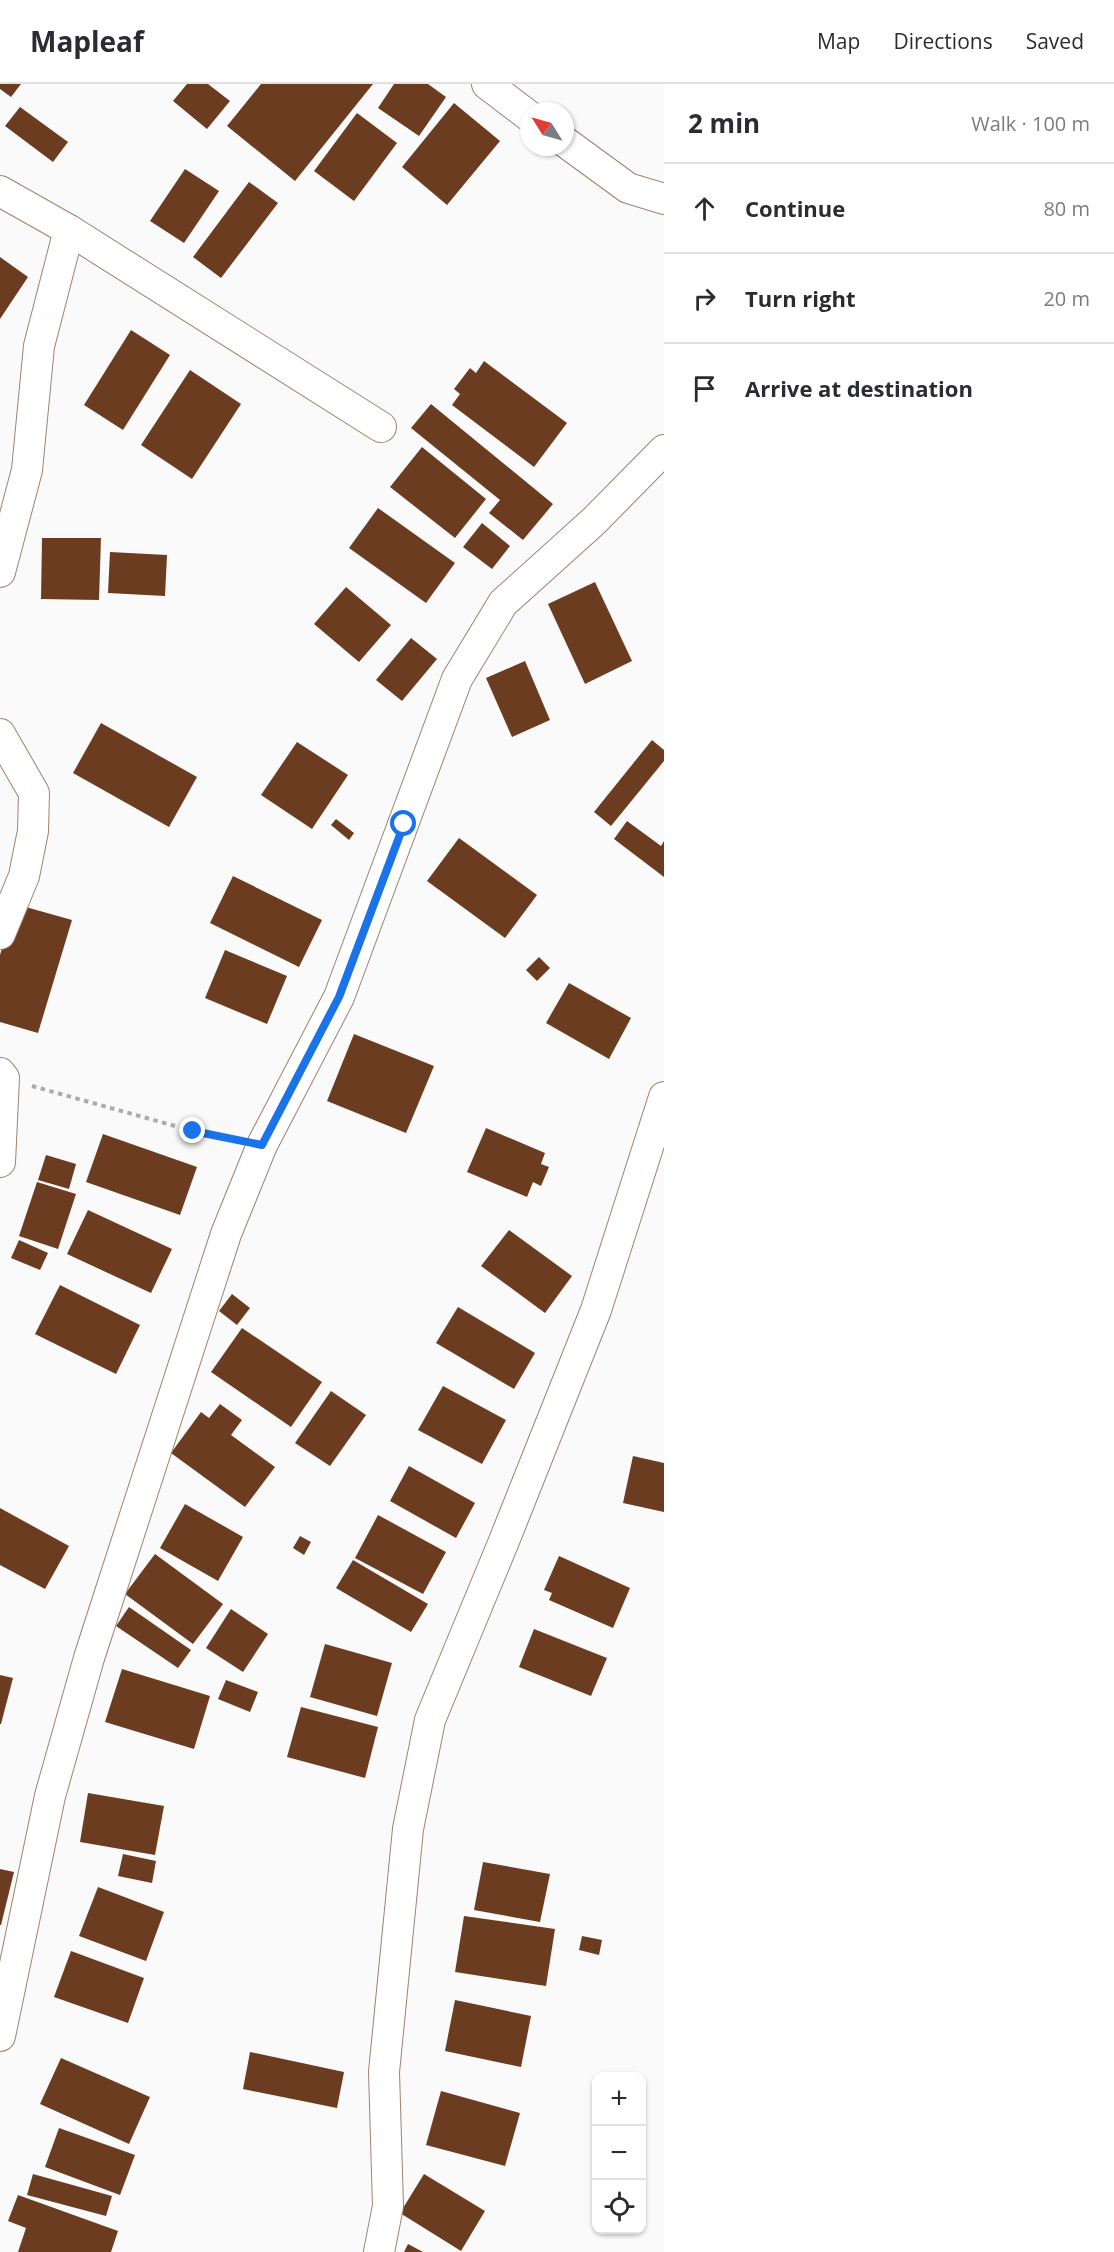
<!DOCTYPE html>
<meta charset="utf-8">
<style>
body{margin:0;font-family:"Open Sans",sans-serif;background:#f7f7f7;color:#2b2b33}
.controls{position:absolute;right:18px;bottom:18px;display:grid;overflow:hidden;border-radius:12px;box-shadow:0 2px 4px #0004}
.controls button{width:54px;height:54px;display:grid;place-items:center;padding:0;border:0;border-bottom:2px solid #e1e1e2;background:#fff;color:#2b2b33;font:30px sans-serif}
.compass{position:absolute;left:520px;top:18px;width:54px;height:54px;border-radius:50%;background:#fff;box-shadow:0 2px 4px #0004;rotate:307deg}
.stop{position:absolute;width:18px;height:18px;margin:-14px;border:4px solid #1a73e8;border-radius:50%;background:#fff}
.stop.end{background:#1a73e8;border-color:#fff;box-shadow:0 2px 6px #0008}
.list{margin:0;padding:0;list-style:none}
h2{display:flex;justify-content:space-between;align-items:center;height:78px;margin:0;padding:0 24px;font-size:26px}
h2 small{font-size:20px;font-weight:400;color:#7c7c81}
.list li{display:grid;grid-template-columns:39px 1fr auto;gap:18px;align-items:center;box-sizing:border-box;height:90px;padding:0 24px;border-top:2px solid #e1e1e2}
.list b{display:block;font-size:22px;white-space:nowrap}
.list em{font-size:20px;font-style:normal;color:#7c7c81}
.icon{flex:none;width:33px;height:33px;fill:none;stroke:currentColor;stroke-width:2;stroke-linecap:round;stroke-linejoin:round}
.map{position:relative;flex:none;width:664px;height:2168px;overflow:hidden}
header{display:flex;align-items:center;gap:36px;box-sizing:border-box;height:84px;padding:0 30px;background:#fff;border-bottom:2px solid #e1e1e2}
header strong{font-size:28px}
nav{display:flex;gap:33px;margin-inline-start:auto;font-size:21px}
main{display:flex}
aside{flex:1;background:#fff}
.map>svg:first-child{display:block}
.building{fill:#6c3c20}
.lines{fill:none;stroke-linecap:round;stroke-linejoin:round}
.street-casing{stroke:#a2816f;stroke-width:32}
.path{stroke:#afaaa7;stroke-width:4;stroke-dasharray:4.5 4.5;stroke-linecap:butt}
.street{stroke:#fff;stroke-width:30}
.route{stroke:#1a73e8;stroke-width:8}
</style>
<header>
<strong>Mapleaf</strong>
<nav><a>Map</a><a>Directions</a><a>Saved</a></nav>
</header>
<main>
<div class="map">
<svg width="664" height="2168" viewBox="0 0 664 2168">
<rect width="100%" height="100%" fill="#fafafa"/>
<g class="building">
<path d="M0,0H21L11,13L0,5Z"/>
<path d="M187,0H208L230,17L207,45L173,17Z"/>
<path d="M261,0H373L295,97L227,42Z"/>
<path d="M394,0H428L446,13L419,52L378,24Z"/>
<path d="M454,19L500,57L447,121L402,83Z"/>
<path d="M20,23L68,58L53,78L5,42Z"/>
<path d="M357,29L397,59L354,117L314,87Z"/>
<path d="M185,85L219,107L184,159L150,137Z"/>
<path d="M249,98L278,119L221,194L193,173Z"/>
<path d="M0,173L28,193L0,235Z"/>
<path d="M131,246L170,271L123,346L84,321Z"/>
<path d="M484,277L567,339L534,383L452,321L460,310L454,305L470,284L476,289Z"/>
<path d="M190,286L241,320L192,395L141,361Z"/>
<path d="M431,320L553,420L523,456L489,429L500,416L411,344Z"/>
<path d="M422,363L486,415L455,454L390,403Z"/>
<path d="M378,424L455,479L426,519L349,464Z"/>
<path d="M482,439L510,462L492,485L463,463Z"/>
<path d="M42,454H101L99,516L41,515Z"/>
<path d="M110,468L167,471L165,512L108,509Z"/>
<path d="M595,498L632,577L585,600L548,520Z"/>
<path d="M346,503L391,541L359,578L314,540Z"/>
<path d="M411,554L437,575L402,617L376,596Z"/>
<path d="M525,577L550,636L512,653L486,594Z"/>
<path d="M101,639L197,693L169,743L73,689Z"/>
<path d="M652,656L664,666V677L611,742L594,728Z"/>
<path d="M297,658L348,691L312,745L261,711Z"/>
<path d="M336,735L354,749L349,756L331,741Z"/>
<path d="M627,737L661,762L664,757V793L614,755Z"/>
<path d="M459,754L537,811L505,854L427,797Z"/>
<path d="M233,792L322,836L299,883L210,839Z"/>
<path d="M15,820L72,836L38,949L0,938V871Z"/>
<path d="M225,866L287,892L267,940L205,914Z"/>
<path d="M539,873L550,884L537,897L526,886Z"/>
<path d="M569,899L631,934L609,975L546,939Z"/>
<path d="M354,950L434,982L406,1049L327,1017Z"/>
<path d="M486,1044L545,1069L541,1080L549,1083L541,1102L533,1098L527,1113L467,1088Z"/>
<path d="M103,1050L197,1083L180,1131L86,1098Z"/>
<path d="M46,1071L76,1080L69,1105L38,1096Z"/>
<path d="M37,1098L76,1110L58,1165L19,1152Z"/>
<path d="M88,1126L172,1165L151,1209L67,1170Z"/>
<path d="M509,1146L572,1192L545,1229L481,1182Z"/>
<path d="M19,1156L48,1169L40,1186L11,1174Z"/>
<path d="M60,1201L140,1241L116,1290L35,1250Z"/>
<path d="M232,1210L250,1224L237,1241L219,1227Z"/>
<path d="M458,1223L535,1269L514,1305L436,1259Z"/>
<path d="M242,1244L322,1298L291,1343L211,1288Z"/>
<path d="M443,1302L506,1336L482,1380L418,1346Z"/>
<path d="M331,1307L366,1331L330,1382L295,1359Z"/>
<path d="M220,1320L242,1336L231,1351L275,1383L245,1423L171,1369L201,1328L209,1334Z"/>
<path d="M633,1372L664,1379V1428L623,1419Z"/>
<path d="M409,1382L475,1419L456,1454L390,1417Z"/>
<path d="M185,1420L243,1453L218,1497L160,1464Z"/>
<path d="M0,1424L69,1462L45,1505L0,1481Z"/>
<path d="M378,1431L446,1468L423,1510L355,1474Z"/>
<path d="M300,1452L311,1458L304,1471L293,1464Z"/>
<path d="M155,1470L223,1520L193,1560L125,1510Z"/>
<path d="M559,1472L630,1504L613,1544L549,1516L552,1509L544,1506Z"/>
<path d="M353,1476L428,1520L411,1548L336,1504Z"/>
<path d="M129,1523L191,1566L178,1584L116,1542Z"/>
<path d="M231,1525L268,1550L243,1588L206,1564Z"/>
<path d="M534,1545L607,1574L591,1612L519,1583Z"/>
<path d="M325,1560L392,1579L377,1632L310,1613Z"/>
<path d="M122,1585L210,1612L194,1665L105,1638Z"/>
<path d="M0,1591L13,1594L1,1640H0Z"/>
<path d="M226,1596L258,1608L250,1628L218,1615Z"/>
<path d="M301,1623L378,1643L365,1694L287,1673Z"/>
<path d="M88,1709L164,1722L155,1771L80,1758Z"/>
<path d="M123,1770L156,1777L152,1799L118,1792Z"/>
<path d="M483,1778L550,1790L540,1838L474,1826Z"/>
<path d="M0,1785L14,1788L1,1841H0Z"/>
<path d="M98,1803L164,1828L146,1877L79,1852Z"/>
<path d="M464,1832L555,1845L546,1902L455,1888Z"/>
<path d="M582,1852L602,1856L599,1871L579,1866Z"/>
<path d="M71,1867L144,1894L128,1939L54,1913Z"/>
<path d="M455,1916L531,1932L521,1983L445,1967Z"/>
<path d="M250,1968L344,1988L337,2024L243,2005Z"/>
<path d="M61,1974L150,2013L129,2060L40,2020Z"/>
<path d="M441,2007L520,2029L505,2082L426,2061Z"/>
<path d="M59,2044L135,2071L120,2111L45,2083Z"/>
<path d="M33,2090L112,2112L106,2132L27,2111Z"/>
<path d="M424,2090L485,2127L461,2167L400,2129Z"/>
<path d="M18,2111L118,2147L111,2168H18L26,2144L8,2137Z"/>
<path d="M408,2160L423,2168H404Z"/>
</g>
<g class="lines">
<g class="street-casing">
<g id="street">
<path d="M487,0L529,32"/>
<path d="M565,58L628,104L664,115"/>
<path d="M0,107L69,146L381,343"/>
<path d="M0,488L27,386L39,262L69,146"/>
<path d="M0,650L34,709L33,747L24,792L0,850"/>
<path d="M0,989L4,994L0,1078"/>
<path d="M0,1952L50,1712L89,1574L226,1150L262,1061L339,913L457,595L503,519L594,437L664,366"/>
<path d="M379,2168L388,2122L384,1988L408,1745L430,1636L504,1457L596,1226L664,1013"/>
</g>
</g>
<path class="path" d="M32,1002L193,1047L231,1055"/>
<use href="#street" class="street"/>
</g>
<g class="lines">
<path class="route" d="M193,1047L262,1061L339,913L404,740"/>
</g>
</svg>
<div class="controls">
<button>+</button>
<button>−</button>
<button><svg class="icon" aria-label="locate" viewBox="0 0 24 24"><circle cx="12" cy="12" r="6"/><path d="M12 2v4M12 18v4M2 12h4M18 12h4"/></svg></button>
</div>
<svg class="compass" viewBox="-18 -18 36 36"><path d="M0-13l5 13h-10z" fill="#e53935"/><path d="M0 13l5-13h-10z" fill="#7c7c81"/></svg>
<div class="stop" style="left:404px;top:740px"></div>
<div class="stop end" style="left:193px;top:1047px"></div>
</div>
<aside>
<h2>2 min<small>Walk · 100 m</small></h2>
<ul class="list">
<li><svg class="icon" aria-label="ahead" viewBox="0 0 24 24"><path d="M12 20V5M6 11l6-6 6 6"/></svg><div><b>Continue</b></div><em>80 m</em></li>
<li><svg class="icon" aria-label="right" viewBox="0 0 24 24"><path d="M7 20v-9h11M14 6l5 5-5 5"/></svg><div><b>Turn right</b></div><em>20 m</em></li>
<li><svg class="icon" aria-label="arrive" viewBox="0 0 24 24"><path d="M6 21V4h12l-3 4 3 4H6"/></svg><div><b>Arrive at destination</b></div></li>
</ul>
</aside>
</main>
